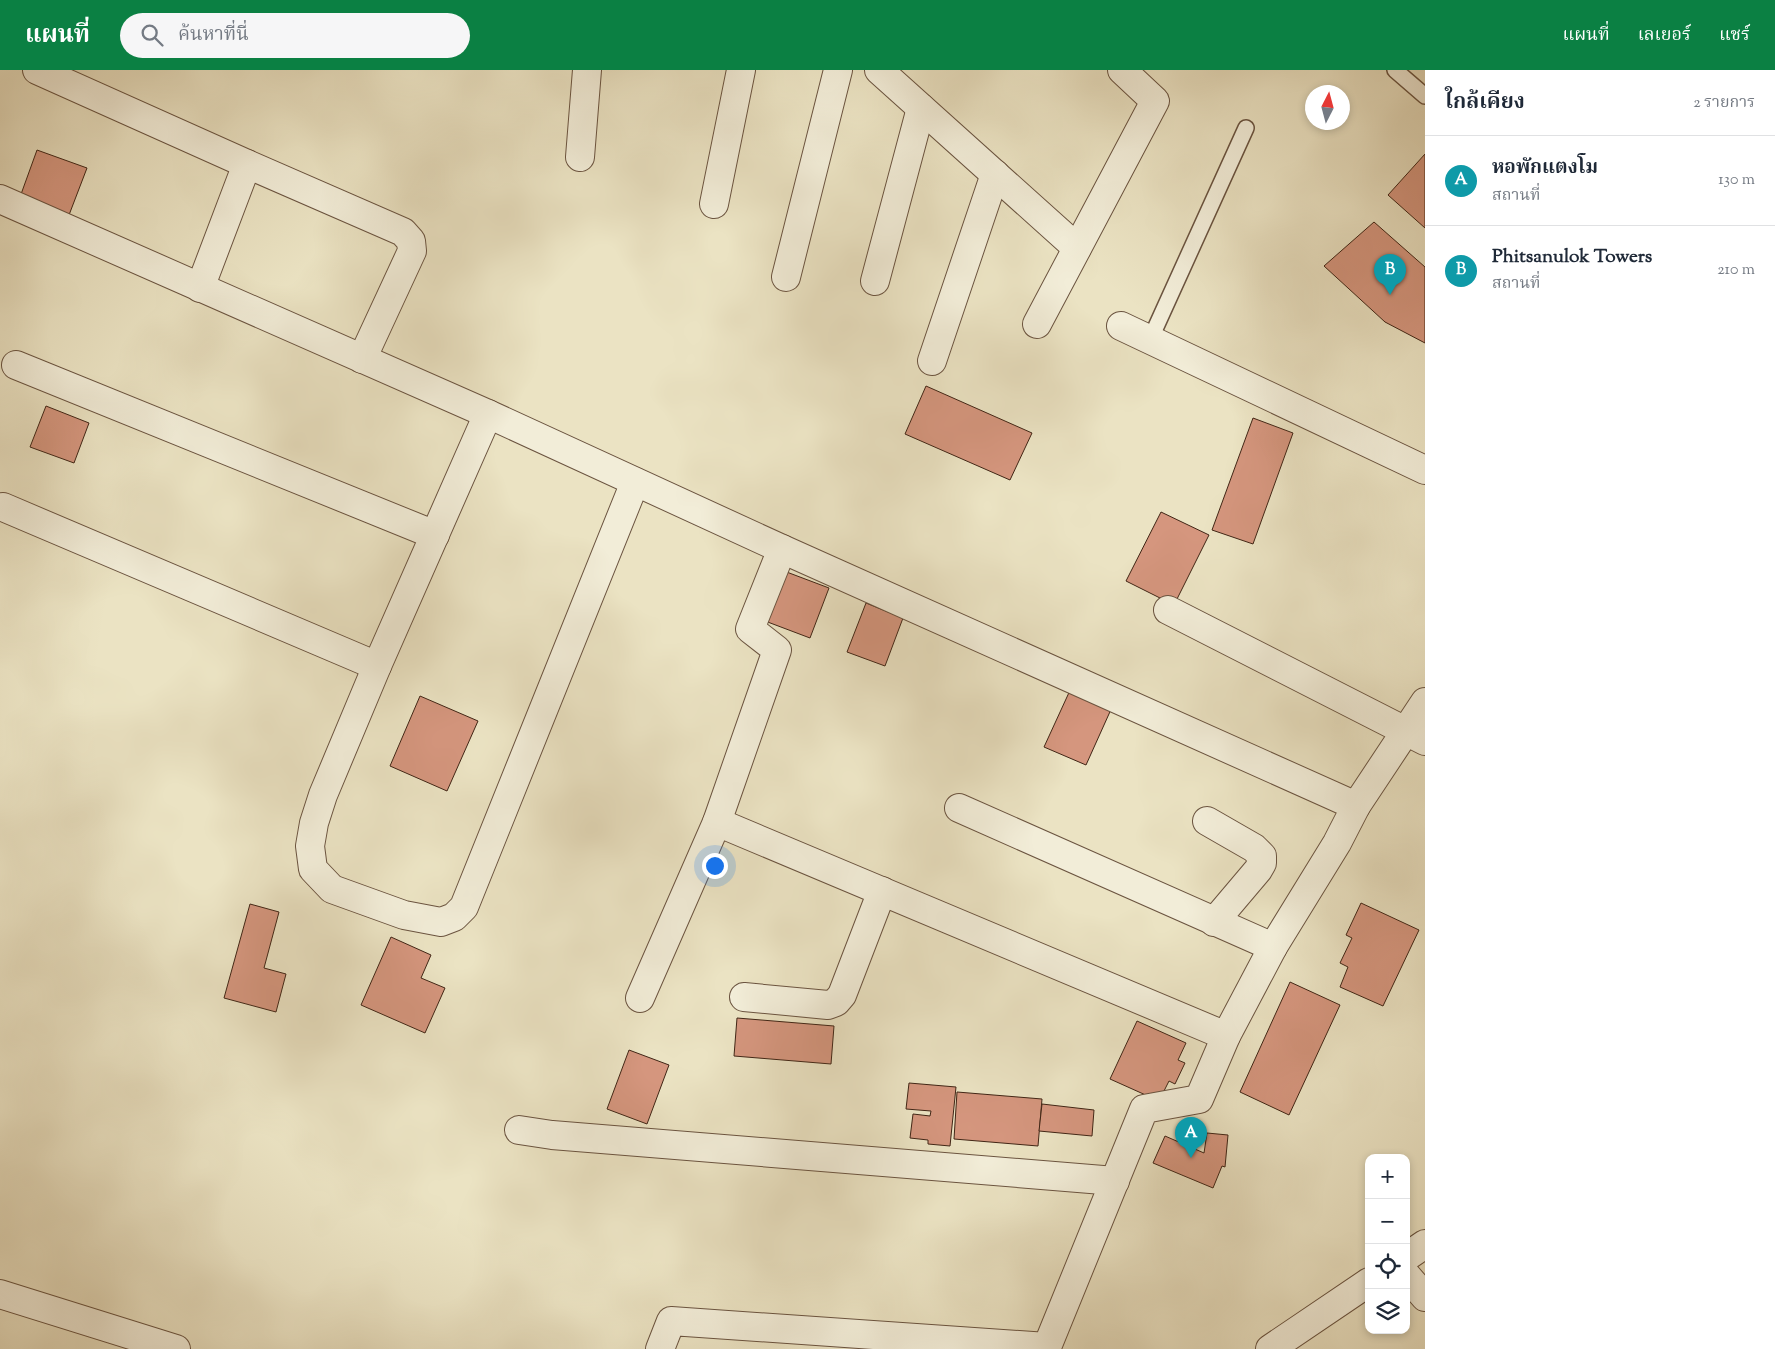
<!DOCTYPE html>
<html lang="th">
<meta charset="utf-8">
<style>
body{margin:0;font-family:"Sorts Mill Goudy","Noto Serif Thai",serif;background:#f6f6f7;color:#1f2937}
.controls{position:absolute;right:15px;bottom:15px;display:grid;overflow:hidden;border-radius:10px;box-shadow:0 2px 8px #0003}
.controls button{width:45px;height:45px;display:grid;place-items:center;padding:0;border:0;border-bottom:1px solid #e0e1e3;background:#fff;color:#1f2937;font:25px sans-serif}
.compass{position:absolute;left:1305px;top:15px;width:45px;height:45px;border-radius:50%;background:#fff;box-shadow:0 2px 8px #0003;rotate:6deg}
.you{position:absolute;left:714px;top:795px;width:18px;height:18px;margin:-12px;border:4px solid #fff;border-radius:50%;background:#1a73e8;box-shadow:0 0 0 8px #1a73e833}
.badge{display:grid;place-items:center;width:32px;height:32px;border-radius:50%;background:#0b8043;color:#fff;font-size:16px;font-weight:700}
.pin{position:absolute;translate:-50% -41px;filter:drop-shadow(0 1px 2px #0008)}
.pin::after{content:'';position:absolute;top:26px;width:18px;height:15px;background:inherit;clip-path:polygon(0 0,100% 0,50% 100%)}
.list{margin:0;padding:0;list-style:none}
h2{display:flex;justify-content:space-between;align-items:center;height:65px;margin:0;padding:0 20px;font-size:21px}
h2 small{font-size:16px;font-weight:400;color:#747a83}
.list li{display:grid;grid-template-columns:32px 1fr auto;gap:15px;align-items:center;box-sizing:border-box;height:90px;padding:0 20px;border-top:1px solid #e0e1e3}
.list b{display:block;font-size:19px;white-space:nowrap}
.list p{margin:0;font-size:16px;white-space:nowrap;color:#747a83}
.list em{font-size:16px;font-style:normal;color:#747a83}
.icon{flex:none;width:28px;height:28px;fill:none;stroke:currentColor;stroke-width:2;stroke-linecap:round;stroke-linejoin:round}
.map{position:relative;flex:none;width:1425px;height:1279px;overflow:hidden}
header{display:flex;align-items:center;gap:30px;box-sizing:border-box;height:70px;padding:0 25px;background:#0b8043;color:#fff}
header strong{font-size:24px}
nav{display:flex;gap:28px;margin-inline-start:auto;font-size:18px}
.search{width:350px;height:45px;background:#f6f6f7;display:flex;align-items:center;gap:12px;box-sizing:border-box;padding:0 18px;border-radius:28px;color:#747a83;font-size:19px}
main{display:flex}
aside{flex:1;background:#fff}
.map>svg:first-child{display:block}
.building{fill:#d5967e;stroke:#402515}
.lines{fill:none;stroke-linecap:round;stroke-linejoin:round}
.lane-casing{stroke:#6b5440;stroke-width:18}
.street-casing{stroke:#6b5440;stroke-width:30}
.lane{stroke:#f2edd8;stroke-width:15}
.street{stroke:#f2edd8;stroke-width:28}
</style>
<header>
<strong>แผนที่</strong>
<div class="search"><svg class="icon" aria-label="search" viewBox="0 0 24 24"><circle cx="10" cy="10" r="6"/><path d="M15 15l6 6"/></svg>ค้นหาที่นี่</div>
<nav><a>แผนที่</a><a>เลเยอร์</a><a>แชร์</a></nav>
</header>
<main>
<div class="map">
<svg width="1425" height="1279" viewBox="0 0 1425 1279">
<rect width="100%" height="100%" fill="#ebe3c3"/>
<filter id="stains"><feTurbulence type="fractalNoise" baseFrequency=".004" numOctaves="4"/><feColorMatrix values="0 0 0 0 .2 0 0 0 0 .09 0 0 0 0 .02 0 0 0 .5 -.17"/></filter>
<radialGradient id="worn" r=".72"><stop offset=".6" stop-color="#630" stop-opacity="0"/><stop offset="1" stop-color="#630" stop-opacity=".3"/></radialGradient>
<g class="building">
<path d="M37,80L87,98L69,145L20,127Z"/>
<path d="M1425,84V158L1388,125Z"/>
<path d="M1374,152L1425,197V273L1385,252L1324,196Z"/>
<path d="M926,316L1032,363L1010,410L905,364Z"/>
<path d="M46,336L89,353L74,393L30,377Z"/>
<path d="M1253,348L1293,363L1253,474L1212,460Z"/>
<path d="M1161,442L1209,465L1174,535L1126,511Z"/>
<path d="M784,501L829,518L810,568L765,551Z"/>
<path d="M866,533L903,548L885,596L847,582Z"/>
<path d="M1072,616L1113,635L1086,695L1044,677Z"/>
<path d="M420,626L478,651L447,721L390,696Z"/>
<path d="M1361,833L1419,860L1383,936L1340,917L1348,897L1340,893L1352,868L1346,865Z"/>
<path d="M250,834L279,842L264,898L286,904L276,942L224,928Z"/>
<path d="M391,867L431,885L421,908L445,918L425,963L361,935Z"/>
<path d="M1290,912L1340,935L1289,1045L1240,1022Z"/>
<path d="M737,948L834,956L831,994L734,986Z"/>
<path d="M1137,951L1186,973L1178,990L1185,993L1175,1014L1169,1011L1159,1031L1110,1009Z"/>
<path d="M629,980L669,995L647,1054L607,1039Z"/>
<path d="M909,1013L956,1017L950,1076L928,1074V1070L910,1068L913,1044L930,1046L931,1041L906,1039Z"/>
<path d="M957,1022L1042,1029L1038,1076L954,1069Z"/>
<path d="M1042,1034L1094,1040L1092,1066L1039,1061Z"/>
<path d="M1207,1063L1228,1065L1225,1097L1222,1096L1213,1118L1153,1093L1165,1066L1204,1083Z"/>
</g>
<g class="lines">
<g class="lane-casing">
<g id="lane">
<path d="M1395,0L1425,26"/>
<path d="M1150,270L1246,58"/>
</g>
</g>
<g class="street-casing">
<g id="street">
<path d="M37,0L247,94L200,218"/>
<path d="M879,0L1077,178"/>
<path d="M580,87L587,0"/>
<path d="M247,94L403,162L411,171L412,181L362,289"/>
<path d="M0,129L488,344L782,479L1356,736"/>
<path d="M714,134L741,0"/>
<path d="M786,207L838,0"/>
<path d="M875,211L921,38"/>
<path d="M1037,254L1155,31L1122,0"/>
<path d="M1121,256L1425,400"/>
<path d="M932,291L995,104"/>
<path d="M16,295L435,465"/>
<path d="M488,344L377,596L323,725L314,753L310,776L313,799L332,819L404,845L441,852L454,847L464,837L635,412"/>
<path d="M3,437L377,596"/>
<path d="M1168,540L1425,671"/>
<path d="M959,738L1273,877"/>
<path d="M1207,751L1254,778L1262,786V793L1258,800L1214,852"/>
<path d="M717,752L1226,966L1273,877L1337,773L1356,736L1425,632"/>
<path d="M744,927L828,935L836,932L842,925L882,821"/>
<path d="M640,928L717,752L777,580L750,559L782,479"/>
<path d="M519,1060L552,1065L1115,1111"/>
<path d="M1406,1187L1425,1174"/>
<path d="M1406,1205L1425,1227"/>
<path d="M0,1224L176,1279"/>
<path d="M660,1279L671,1251L1047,1277L1144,1039L1199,1029L1226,966"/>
<path d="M1270,1279L1369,1212"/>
</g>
</g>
<use href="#lane" class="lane"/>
<use href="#street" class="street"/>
</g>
<rect width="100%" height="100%" filter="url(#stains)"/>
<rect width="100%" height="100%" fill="url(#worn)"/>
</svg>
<div class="controls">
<button>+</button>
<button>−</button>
<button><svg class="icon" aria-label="locate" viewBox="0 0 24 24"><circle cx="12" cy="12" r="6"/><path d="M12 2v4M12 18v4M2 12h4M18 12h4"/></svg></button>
<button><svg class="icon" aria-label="layers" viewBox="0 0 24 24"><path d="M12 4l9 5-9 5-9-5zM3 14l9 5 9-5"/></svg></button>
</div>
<svg class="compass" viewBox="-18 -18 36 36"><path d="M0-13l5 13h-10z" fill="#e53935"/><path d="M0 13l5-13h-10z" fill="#747a83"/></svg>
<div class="you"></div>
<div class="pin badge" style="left:1191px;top:1088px;background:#0f9aa8">A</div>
<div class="pin badge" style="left:1390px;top:225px;background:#0f9aa8">B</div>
</div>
<aside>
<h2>ใกล้เคียง<small>2 รายการ</small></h2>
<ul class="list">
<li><span class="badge" style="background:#0f9aa8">A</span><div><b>หอพักแตงโม</b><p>สถานที่</p></div><em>130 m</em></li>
<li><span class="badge" style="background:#0f9aa8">B</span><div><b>Phitsanulok Towers</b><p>สถานที่</p></div><em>210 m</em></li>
</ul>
</aside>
</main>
